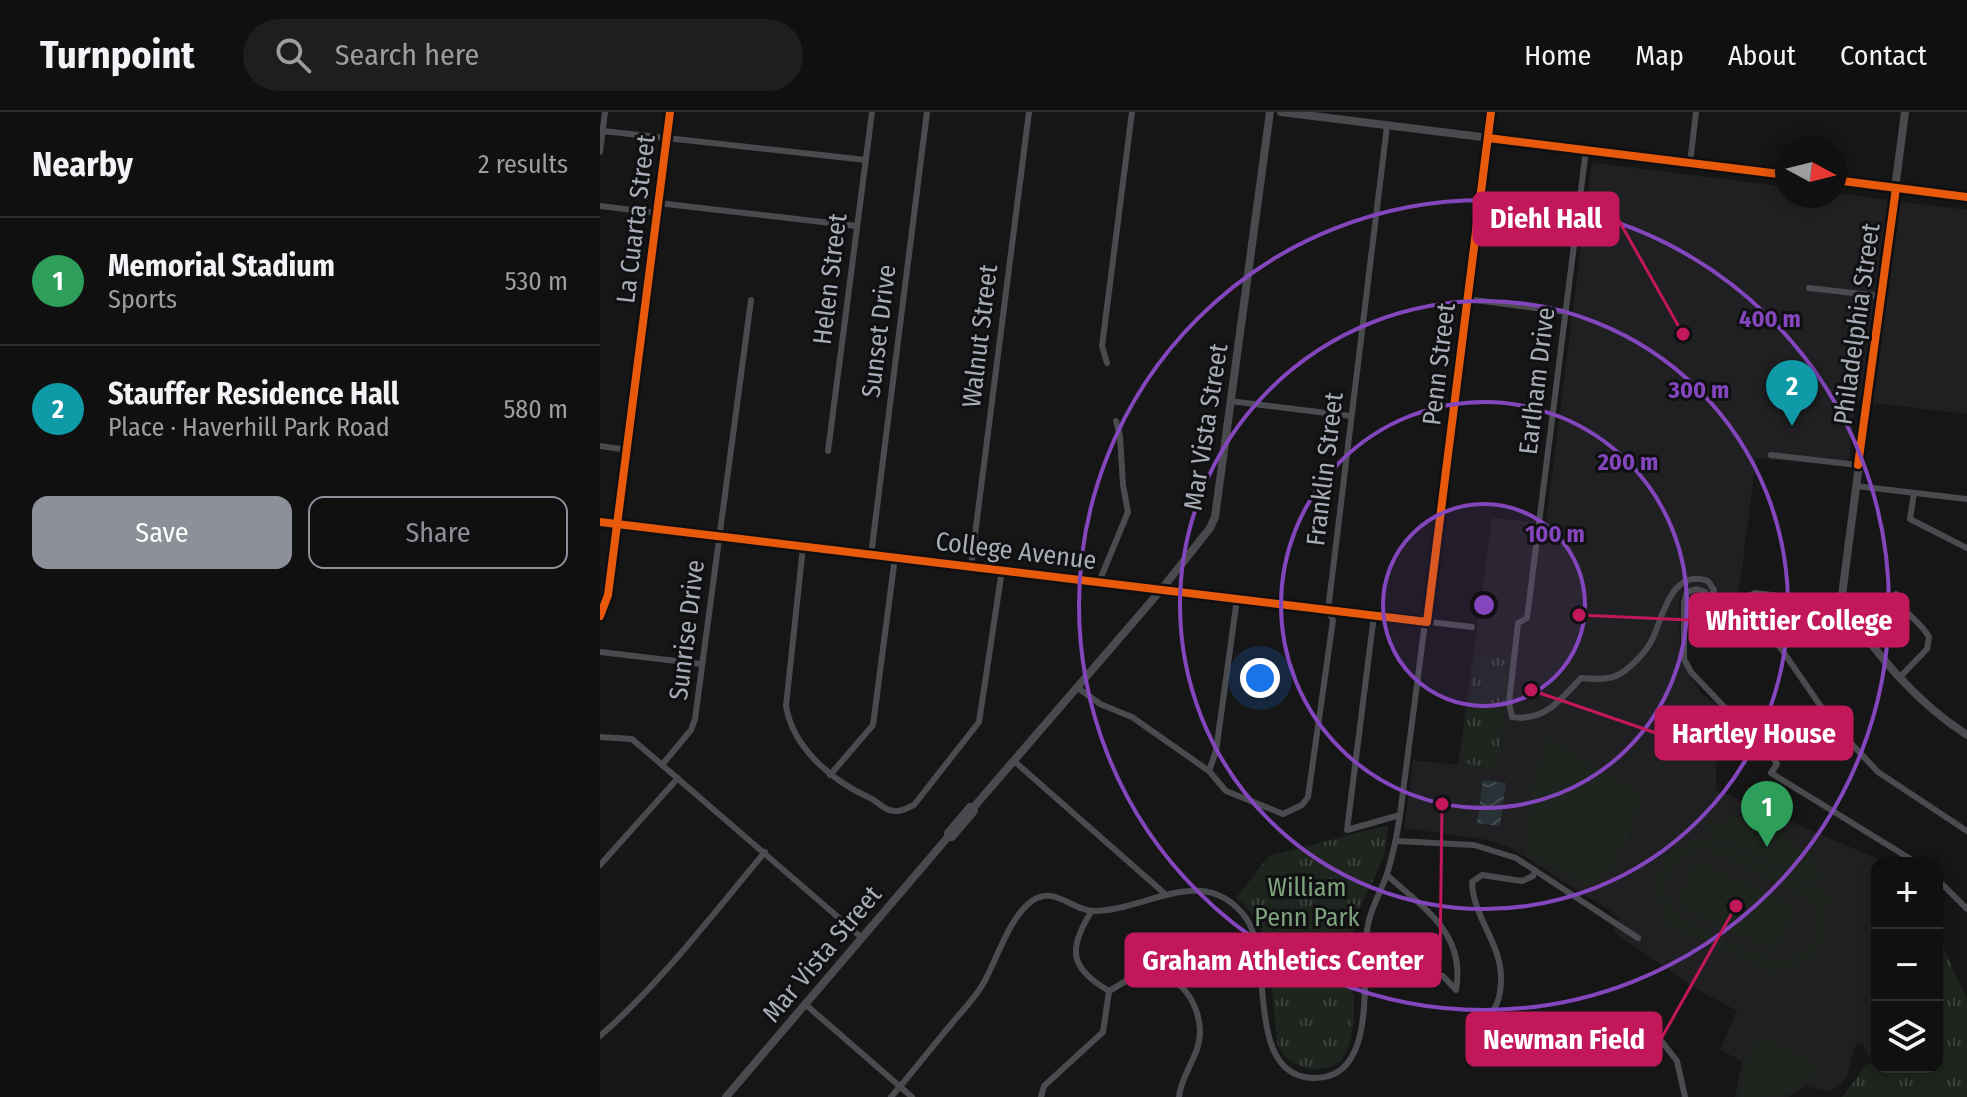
<!DOCTYPE html>
<meta charset="utf-8">
<style>
body{margin:0;font-family:"Fira Sans Condensed",sans-serif;background:#1e1e1e;color:#f1f3f6}
.controls{position:absolute;right:24px;bottom:24px;display:grid;overflow:hidden;border-radius:16px;box-shadow:0 4px 12px #0003}
.controls button{width:72px;height:72px;display:grid;place-items:center;padding:0;border:0;border-bottom:2px solid #303030;background:#101010;color:#f1f3f6;font:40px sans-serif}
.compass{position:absolute;left:1175px;top:24px;width:72px;height:72px;border-radius:50%;background:#101010;box-shadow:0 4px 12px #0003;rotate:97deg}
.you{position:absolute;left:660px;top:566px;width:28px;height:28px;margin:-20px;border:6px solid #fff;border-radius:50%;background:#1a73e8;box-shadow:0 0 0 12px #1a73e833}
.badge{display:grid;place-items:center;width:52px;height:52px;border-radius:50%;background:#8c9099;color:#fff;font-size:26px;font-weight:700}
.pin{position:absolute;translate:-50% -66px;filter:drop-shadow(0 2px 4px #0008)}
.pin::after{content:'';position:absolute;top:42px;width:28px;height:24px;background:inherit;clip-path:polygon(0 0,100% 0,50% 100%)}
.list{margin:0;padding:0;list-style:none}
h2{display:flex;justify-content:space-between;align-items:center;height:104px;margin:0;padding:0 32px;font-size:34px}
h2 small{font-size:26px;font-weight:400;color:#9c9d9f}
.list li{display:grid;grid-template-columns:52px 1fr auto;gap:24px;align-items:center;box-sizing:border-box;height:128px;padding:0 32px;border-top:2px solid #303030}
.list b{display:block;font-size:30px;white-space:nowrap}
.list p{margin:0;font-size:26px;white-space:nowrap;color:#9c9d9f}
.list em{font-size:26px;font-style:normal;color:#9c9d9f}
.actions{display:flex;gap:16px;padding:24px 32px}
.actions a{flex:1;padding:18px 0;border:2px solid #8c9099;border-radius:16px;text-align:center;font-size:28px;color:#8c9099}
.actions .main{background:#8c9099;color:#fff}
.icon{flex:none;width:44px;height:44px;fill:none;stroke:currentColor;stroke-width:2;stroke-linecap:round;stroke-linejoin:round}
.map{position:relative;flex:none;width:1367px;height:985px;overflow:hidden}
header{display:flex;align-items:center;gap:48px;box-sizing:border-box;height:112px;padding:0 40px;background:#101010;border-bottom:2px solid #303030}
header strong{font-size:38px}
nav{display:flex;gap:44px;margin-inline-start:auto;font-size:28px}
.search{width:560px;height:72px;background:#1e1e1e;display:flex;align-items:center;gap:20px;box-sizing:border-box;padding:0 28px;border-radius:44px;color:#9c9d9f;font-size:30px}
main{display:flex}
aside{flex:1;background:#101010}
.map>svg:first-child{display:block}
.built{fill:#202022}
.grass{fill:url(#grass-tufts)}
.pitch{fill:#1e241e;fill-rule:evenodd}
.water{fill:url(#water-waves)}
.lines{fill:none;stroke-linecap:round;stroke-linejoin:round}
.street{stroke:#4a4b4f;stroke-width:6}
.secondary{stroke:#494a4d;stroke-width:8}
.cycleway-casing{stroke:#101012;stroke-width:13}
.cycleway{stroke:#e8590c;stroke-width:8}
.ring{fill:none;stroke:#8446bd;stroke-width:4}
.labels{text-anchor:middle;dominant-baseline:central;stroke-width:6;stroke-linejoin:round;paint-order:stroke}
.street-label{font-size:26px;fill:#a7adb7;stroke:#101012}
.park-label{font-size:26px;fill:#7fa27e;stroke:#101012}
.centre{fill:#8446bd;stroke:#101012;stroke-width:4}
.ring-label{font-size:24px;text-anchor:middle;font-weight:bold;fill:#8446bd;stroke:#101012;stroke-width:6;stroke-linejoin:round;paint-order:stroke}
.leader{fill:none;stroke:#c2185b;stroke-width:3}
.callout-dot{fill:#c2185b;stroke:#101012;stroke-width:3}
.callout{fill:#c2185b;stroke:#c2185b;stroke-width:3}
.callout-label{font-size:28px;text-anchor:middle;font-weight:bold;fill:#fff}
</style>
<header>
<strong>Turnpoint</strong>
<div class="search"><svg class="icon" aria-label="search" viewBox="0 0 24 24"><circle cx="10" cy="10" r="6"/><path d="M15 15l6 6"/></svg>Search here</div>
<nav><a>Home</a><a>Map</a><a>About</a><a>Contact</a></nav>
</header>
<main>
<aside>
<h2>Nearby<small>2 results</small></h2>
<ul class="list">
<li><span class="badge" style="background:#2e9e5b">1</span><div><b>Memorial Stadium</b><p>Sports</p></div><em>530 m</em></li>
<li><span class="badge" style="background:#0f9aa8">2</span><div><b>Stauffer Residence Hall</b><p>Place · Haverhill Park Road</p></div><em>580 m</em></li>
</ul>
<div class="actions"><a class="main">Save</a><a>Share</a></div>
</aside>
<div class="map">
<svg width="1367" height="985" viewBox="0 0 1367 985">
<defs>
<pattern id="grass-tufts" width="24" height="20" patternUnits="userSpaceOnUse" patternTransform="scale(2)"><rect width="24" height="20" fill="#1e241e"/><path d="M3 7l-1-3M5 7V3M7 7l1-3M15 17l-1-3M17 17v-4M19 17l1-3" fill="none" stroke="#3c413c"/></pattern>
<pattern id="water-waves" width="16" height="10" patternUnits="userSpaceOnUse" patternTransform="scale(2)"><rect width="16" height="10" fill="#293237"/><path d="M0 5q4-4 8 0t8 0" fill="none" stroke="#454d52"/></pattern>
</defs>
<rect width="100%" height="100%" fill="#161616"/>
<path class="built" d="M996,51L1187,75V84H1235V81L1367,98V302L1256,289L1248,355L1156,346L1139,480L1132,486L1134,523L1128,526L1103,524L1099,484L1079,485L1080,547L1101,581L1124,598L1117,630L1116,678L1288,751H1277V942L1269,944L1262,931L1256,933L1246,966L1238,975L1225,979L1206,974L1189,985H1135L1142,949L1120,938L1137,899L1097,877L1013,820L1020,805L909,735L888,728L804,716L813,648L858,653L892,406L946,411L991,54Z"/>
<g class="grass">
<path d="M875,542L912,547L897,657L860,651Z"/>
<path d="M788,713C787,721 787,730 785,738C780,761 763,782 757,806C753,820 752,835 752,849C752,884 768,972 703,955C690,952 682,943 677,931L668,838C663,816 653,799 636,786L669,744Z"/>
<path d="M1338,823L1367,888V985H1242L1266,953L1277,949V955H1337Z"/>
</g>
<g class="pitch">
<path d="M944,624L1042,682L1043,686L1037,696L1026,731L1021,735L1014,755L988,774L926,741L934,659L940,656Z"/>
<path d="M1131,701L1160,716L1163,712L1186,724L1185,728L1214,742L1210,753L1223,759L1217,773L1104,721L1110,707L1124,714Z"/>
<path d="M1093,729H1108L1122,733L1234,784L1230,793L1222,790C1236,824 1215,856 1178,858L1176,862L1059,808L1063,800C1048,770 1060,739 1093,729ZM1107,738L1205,784C1217,796 1221,813 1213,829C1206,842 1192,849 1177,848C1163,847 1087,812 1077,802C1051,777 1073,737 1107,738Z"/>
<path d="M1096,748L1197,795L1176,840L1075,793Z"/>
<path d="M1159,925L1167,926L1220,954C1197,985 1178,985 1139,985L1145,951Z"/>
</g>
<path class="water" d="M883,668L906,671L900,714L877,711Z"/>
<g class="lines">
<g class="street">
<path d="M3,19L266,48"/>
<path d="M986,38L927,506L918,511L909,591L912,605C945,610 961,587 981,566C992,567 1002,568 1013,565C1027,561 1047,539 1053,526C1063,503 1072,456 1108,469L1114,478L1109,489"/>
<path d="M0,40L5,0"/>
<path d="M1090,51L1096,0"/>
<path d="M58,91L257,114"/>
<path d="M0,94L57,101"/>
<path d="M1209,176L1280,184"/>
<path d="M867,187L966,200"/>
<path d="M507,251L502,234L532,0"/>
<path d="M630,289L751,304"/>
<path d="M0,334L28,338"/>
<path d="M228,339L272,0"/>
<path d="M1171,343L1258,353"/>
<path d="M1256,374L1367,387"/>
<path d="M1314,381L1310,407L1367,436"/>
<path d="M203,435L186,594C193,636 232,669 270,686C279,690 285,700 297,699C302,699 308,696 314,693L379,610L402,458"/>
<path d="M271,443L327,0"/>
<path d="M371,454L429,0"/>
<path d="M499,470L528,400L523,373L520,324L516,309"/>
<path d="M561,478L872,515"/>
<path d="M1296,482C1304,504 1319,507 1329,525L1327,537L1299,566"/>
<path d="M774,503L747,718L800,703"/>
<path d="M1141,522L1138,528L1127,530L1120,527L1105,480L1097,477L1087,480L1084,490V547L1091,560L1174,647L1177,652L1171,661L1317,751"/>
<path d="M1141,522H1159L1175,528L1233,612L1278,660L1367,719"/>
<path d="M1141,522L1138,490L1155,481L1241,491"/>
<path d="M0,540L102,552"/>
<path d="M478,576L500,592L532,605L609,659L626,679L683,702L702,693L708,685L733,508L728,498L787,14"/>
<path d="M0,625L32,627L261,825"/>
<path d="M414,649L564,781"/>
<path d="M62,653L91,618L95,607L151,188"/>
<path d="M609,659L616,639L637,487"/>
<path d="M230,663L273,613L295,445"/>
<path d="M796,729L874,733L916,746L1038,826"/>
<path d="M0,753L78,666"/>
<path d="M935,758L933,764L922,769L882,763L872,770C873,805 901,831 901,866C901,874 900,884 897,891C890,908 880,920 888,938H892L909,922L951,906L1026,904L1052,917L1077,949L1085,985"/>
<path d="M787,763C824,797 866,821 856,878L843,864L832,863"/>
<path d="M1337,767L1367,797"/>
<path d="M491,800C468,837 469,856 509,879"/>
<path d="M509,879C520,873 530,865 542,862C576,855 600,890 600,920C600,944 581,962 579,985"/>
<path d="M205,892L312,985"/>
<path d="M0,924C62,870 112,803 165,740"/>
<path d="M291,985C312,961 332,935 353,910C363,898 375,886 383,872C396,850 409,805 432,789C455,773 472,799 494,799C546,799 604,749 646,806C675,847 644,962 712,966C782,969 759,856 768,813C771,795 781,780 787,762C793,743 797,723 800,703L888,26"/>
<path d="M441,985L444,974L503,920L509,879"/>
</g>
<g class="secondary">
<path d="M681,0L1187,63"/>
<path d="M1305,0L1241,491C1277,542 1314,589 1367,623"/>
<path d="M888,26L891,0"/>
<path d="M1235,68L1367,85"/>
<path d="M0,410L561,478"/>
<path d="M0,504L8,483L70,0"/>
<path d="M348,725H352L374,699L373,696"/>
<path d="M126,985L348,725V721L370,695L373,696L561,478L610,416L615,405L670,0"/>
</g>
<g class="cycleway-casing">
<g id="cycleway">
<path d="M888,26L1187,63"/>
<path d="M1235,68L1367,85"/>
<path d="M1258,353L1296,76"/>
<path d="M0,410L827,510L891,0"/>
<path d="M0,504L8,483L70,0"/>
</g>
</g>
<use href="#cycleway" class="cycleway"/>
</g>
<circle cx="884" cy="493" r="101" fill="#8446bd" fill-opacity=".12"/>
<g class="ring">
<circle cx="884" cy="493" r="101"/>
<circle cx="884" cy="493" r="203"/>
<circle cx="884" cy="493" r="304"/>
<circle cx="884" cy="493" r="405"/>
</g>
<g class="labels">
<g class="street-label">
<text transform="translate(36 107) rotate(-83)">La Cuarta Street</text>
<text transform="translate(230 167) rotate(-83)">Helen Street</text>
<text transform="translate(1257 212) rotate(-82)">Philadelphia Street</text>
<text transform="translate(279 219) rotate(-83)">Sunset Drive</text>
<text transform="translate(380 224) rotate(-83)">Walnut Street</text>
<text transform="translate(839 252) rotate(-83)">Penn Street</text>
<text transform="translate(937 269) rotate(-83)">Earlham Drive</text>
<text transform="translate(606 315) rotate(-81)">Mar Vista Street</text>
<text transform="translate(725 357) rotate(-83)">Franklin Street</text>
<text transform="translate(416 439) rotate(7)">College Avenue</text>
<text transform="translate(87 518) rotate(-83)">Sunrise Drive</text>
<text transform="translate(222 842) rotate(-50)">Mar Vista Street</text>
</g>
<g class="park-label">
<text x="707" y="775">William<tspan x="707" dy="30">Penn Park</tspan></text>
</g>
</g>
<circle cx="884" cy="493" r="12" class="centre"/>
<g class="ring-label">
<text x="1170" y="215">400 m</text>
<text x="1099" y="286">300 m</text>
<text x="1028" y="358">200 m</text>
<text x="955" y="430">100 m</text>
</g>
<path class="leader" d="M1083 222L1018 107M979 503L1090 508M931 578L1056 621M842 692L840 848M1136 794L1061 927"/>
<g class="callout-dot">
<circle cx="1083" cy="222" r="8"/>
<circle cx="979" cy="503" r="8"/>
<circle cx="931" cy="578" r="8"/>
<circle cx="842" cy="692" r="8"/>
<circle cx="1136" cy="794" r="8"/>
</g>
<g class="callout">
<rect x="874" y="81" width="144" height="52" rx="8"/>
<rect x="1090" y="482" width="218" height="52" rx="8"/>
<rect x="1056" y="595" width="196" height="52" rx="8"/>
<rect x="526" y="822" width="314" height="52" rx="8"/>
<rect x="867" y="901" width="194" height="52" rx="8"/>
</g>
<g class="callout-label">
<text x="946" y="116">Diehl Hall</text>
<text x="1199" y="518">Whittier College</text>
<text x="1154" y="631">Hartley House</text>
<text x="683" y="858">Graham Athletics Center</text>
<text x="964" y="937">Newman Field</text>
</g>
</svg>
<div class="controls">
<button>+</button>
<button>−</button>
<button><svg class="icon" aria-label="layers" viewBox="0 0 24 24"><path d="M12 4l9 5-9 5-9-5zM3 14l9 5 9-5"/></svg></button>
</div>
<svg class="compass" viewBox="-18 -18 36 36"><path d="M0-13l5 13h-10z" fill="#e53935"/><path d="M0 13l5-13h-10z" fill="#9c9d9f"/></svg>
<div class="you"></div>
<div class="pin badge" style="left:1167px;top:735px;background:#2e9e5b">1</div>
<div class="pin badge" style="left:1192px;top:314px;background:#0f9aa8">2</div>
</div>
</main>
